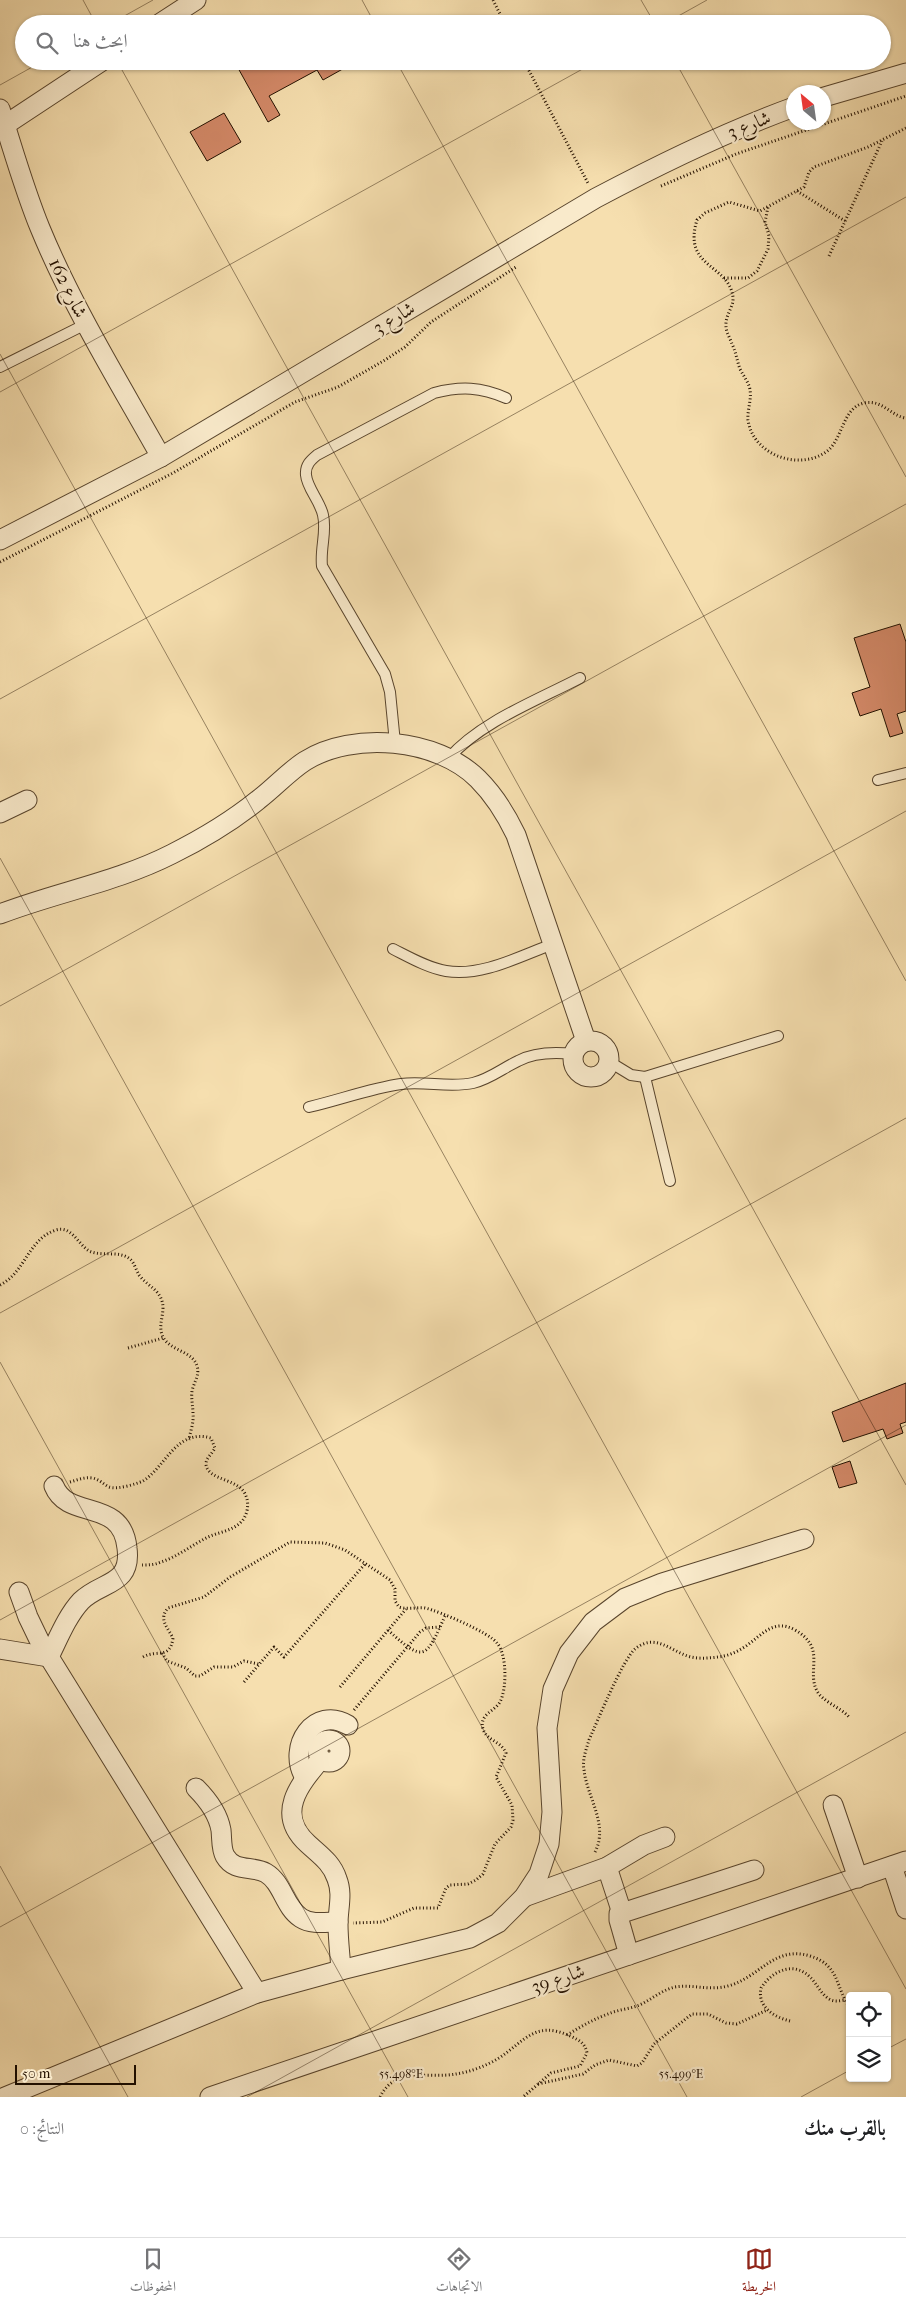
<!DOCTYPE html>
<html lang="ar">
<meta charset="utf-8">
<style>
body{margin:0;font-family:"IM FELL French Canon",Amiri,serif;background:#f2f2f2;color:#202124;direction:rtl}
.controls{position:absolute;right:15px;bottom:15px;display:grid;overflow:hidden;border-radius:5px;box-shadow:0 1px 4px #0004}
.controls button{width:45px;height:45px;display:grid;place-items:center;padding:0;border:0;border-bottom:1px solid #e0e0e0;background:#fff;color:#202124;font:25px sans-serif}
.compass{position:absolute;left:786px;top:85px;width:45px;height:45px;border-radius:50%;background:#fff;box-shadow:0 1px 4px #0004;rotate:331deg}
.scale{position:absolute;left:15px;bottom:12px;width:121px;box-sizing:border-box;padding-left:5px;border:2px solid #241100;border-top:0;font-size:14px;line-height:18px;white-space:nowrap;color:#241100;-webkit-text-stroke:4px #f9eacb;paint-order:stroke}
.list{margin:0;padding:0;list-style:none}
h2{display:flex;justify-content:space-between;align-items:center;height:65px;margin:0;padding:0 20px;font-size:21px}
h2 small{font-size:16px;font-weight:400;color:#757577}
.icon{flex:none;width:28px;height:28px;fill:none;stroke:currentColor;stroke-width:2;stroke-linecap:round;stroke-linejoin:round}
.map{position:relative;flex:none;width:906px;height:2097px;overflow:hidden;direction:ltr}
.search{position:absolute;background:#fff;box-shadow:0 1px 4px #0004;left:15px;right:15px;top:15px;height:55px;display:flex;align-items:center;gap:12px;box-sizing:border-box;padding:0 18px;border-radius:28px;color:#757577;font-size:19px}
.sheet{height:140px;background:#fff}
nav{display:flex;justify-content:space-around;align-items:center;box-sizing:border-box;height:70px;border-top:1px solid #e0e0e0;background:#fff;font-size:14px;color:#757577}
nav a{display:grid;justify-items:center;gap:2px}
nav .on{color:#8f2418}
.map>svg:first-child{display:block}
.building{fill:#d28867;stroke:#241100}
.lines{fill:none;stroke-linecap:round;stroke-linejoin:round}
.lane-casing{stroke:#58442c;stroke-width:12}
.street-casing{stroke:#58442c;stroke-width:21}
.path{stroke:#241100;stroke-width:3;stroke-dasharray:1 2.5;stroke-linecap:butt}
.lane{stroke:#f9eacb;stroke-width:10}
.street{stroke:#f9eacb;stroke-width:19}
.ticks{fill:none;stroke:#241100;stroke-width:1;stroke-opacity:0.45}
.labels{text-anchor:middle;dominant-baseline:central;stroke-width:4.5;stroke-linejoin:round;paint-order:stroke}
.street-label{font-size:19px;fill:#241100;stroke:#f9eacb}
.ticks-label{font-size:12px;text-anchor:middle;fill:#241100;stroke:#f9eacb;stroke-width:4.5;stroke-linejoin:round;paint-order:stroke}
</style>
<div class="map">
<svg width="906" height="2097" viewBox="0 0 906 2097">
<rect width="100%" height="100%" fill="#f6dfaf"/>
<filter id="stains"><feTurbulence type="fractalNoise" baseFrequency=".004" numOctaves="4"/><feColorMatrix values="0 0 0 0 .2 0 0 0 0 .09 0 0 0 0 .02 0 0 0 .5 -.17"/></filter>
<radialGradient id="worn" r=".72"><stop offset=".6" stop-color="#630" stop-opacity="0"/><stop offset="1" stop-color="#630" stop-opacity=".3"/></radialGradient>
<g class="building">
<path d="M267,61H357L323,80L317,70L269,96L280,115L268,122L238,68Z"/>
<path d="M224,113L241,142L207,161L190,132Z"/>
<path d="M900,624L906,642V711L897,714L903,733L890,737L881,709L860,716L852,693L870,687L854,638Z"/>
<path d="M906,1383V1422L900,1424L903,1433L887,1439L883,1429L843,1442L832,1412Z"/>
<path d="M850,1461L857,1483L839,1488L832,1467Z"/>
</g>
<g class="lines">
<g class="lane-casing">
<g id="lane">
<path d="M0,367L86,324"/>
<path d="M395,743L390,692L385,674L322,566C320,548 327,532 323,515C320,501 307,488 306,475C305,465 311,460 317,455L434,393C461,386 481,387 506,398"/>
<path d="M449,758C480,722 538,700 580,678"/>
<path d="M878,780L906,773"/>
<path d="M393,949C409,957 428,968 446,971C482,977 520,956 553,944"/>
<path d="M608,1061L631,1075L645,1077L778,1036"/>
<path d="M645,1077L670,1181"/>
<path d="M309,1107C339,1100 372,1088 401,1084C425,1081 450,1088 473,1083C490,1079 503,1068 518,1061C535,1052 554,1052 573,1054"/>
</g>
</g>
<g class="street-casing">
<g id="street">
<path d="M159,24L196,0"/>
<path d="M824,97L906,73"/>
<path d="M0,109C13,149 24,189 40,228C73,308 119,382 161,457"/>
<path d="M5,125L102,61"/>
<path d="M0,540L161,457L596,198C660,164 725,132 794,107"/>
<path d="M0,813L27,800"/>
<path d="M0,914C57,892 117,882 172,854C202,839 232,821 258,800C274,788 288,772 305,761C353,731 437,738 478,779C495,796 506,814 516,835L586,1041"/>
<circle cx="591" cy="1059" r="18"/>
<path d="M19,1592L28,1617L41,1644L257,1993"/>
<path d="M0,1649L49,1657C58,1639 67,1616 81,1601C101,1581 132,1586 127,1548C122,1497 68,1521 54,1486"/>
<circle cx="329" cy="1751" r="11"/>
<path d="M321,1759C299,1785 275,1814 308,1844C320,1855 332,1863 337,1879C343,1894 338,1908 338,1924C338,1939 340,1954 341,1970"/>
<path d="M305,1778C286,1746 315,1705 348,1725"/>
<path d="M196,1788C208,1800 218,1813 221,1830C222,1839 221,1849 225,1856C235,1873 252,1865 266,1873C283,1883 284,1907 301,1918C312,1925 326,1922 338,1922"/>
<path d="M833,1805L858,1878"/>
<path d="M892,1866L906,1909"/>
<path d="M607,1867L622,1913"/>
<path d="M524,1897L607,1867L644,1845L665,1837"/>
<path d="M629,1955L619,1920V1914L754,1870"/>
<path d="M5,2097L257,1993L341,1970L470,1938L498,1923L524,1897L539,1874L549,1844L552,1812L547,1728L553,1689L569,1653L593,1622L625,1598L662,1583L804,1539"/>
<path d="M210,2097L906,1861"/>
</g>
</g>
<g class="path">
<path d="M493,0L505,24"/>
<path d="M524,61L589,185"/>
<path d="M906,128L868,147L814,167L809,172L804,187L760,211L729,202L705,213L697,220C682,268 729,264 733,297C734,307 725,315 726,326C726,332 730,338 732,344C736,352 737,361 740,369C743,375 747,380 749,386C753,397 747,409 748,420C753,455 798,471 826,452C843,440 842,408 864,403C882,399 891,416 906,418"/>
<path d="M661,186L736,154L906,96"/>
<path d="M797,191L845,221"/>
<path d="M829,256L882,141"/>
<path d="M724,278H748L757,271L768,249L769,236L765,222L768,207"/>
<path d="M0,562L173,473L295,402L338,387L385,360L405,347L431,322L516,267"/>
<path d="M0,1285C25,1273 28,1239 56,1230C71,1225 78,1244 89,1251C102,1257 119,1250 130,1259C134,1262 136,1270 139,1275C148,1287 162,1290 163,1307C163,1318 158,1327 163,1337C170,1351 193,1351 197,1366C200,1375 194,1382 192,1391C191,1399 193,1406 193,1414C194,1423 190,1432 189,1440"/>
<path d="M128,1348L163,1338"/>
<path d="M70,1482C77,1480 84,1477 92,1478C99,1479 103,1484 109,1487C117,1490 136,1484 143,1481C165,1468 176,1428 211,1438L215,1448C212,1454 206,1458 206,1464C207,1481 240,1478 246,1496C249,1503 248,1514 242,1521C233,1531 219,1532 208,1537C192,1545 177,1557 161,1562C154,1565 149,1565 142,1565"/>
<path d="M388,1630C425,1664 426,1658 445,1616"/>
<path d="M162,1653L167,1661L186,1668L195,1676H200L214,1667H233L244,1661L259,1664"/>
<path d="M143,1657C157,1649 170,1660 173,1638C168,1628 158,1619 168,1608L204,1597L230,1577L290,1542L325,1543L345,1550L390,1580L395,1589V1601L399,1607C408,1610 416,1607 425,1608C439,1611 490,1633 497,1643C507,1654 507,1689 500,1702C494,1712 479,1714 483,1729C487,1741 501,1741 506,1753L496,1777L512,1805L513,1820L511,1827L495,1844L483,1874L476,1880L468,1884L450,1885L446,1888L438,1908H414L382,1922L353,1923"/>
<path d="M244,1682L274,1647L284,1657L365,1564"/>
<path d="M340,1687L406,1609"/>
<path d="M354,1710L420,1632L426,1628L440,1627"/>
<path d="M595,1852C609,1825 587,1797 584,1770C582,1760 586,1750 589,1740C597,1722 623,1659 635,1649C656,1632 671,1652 691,1657C700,1659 709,1658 718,1657C728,1656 737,1652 746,1646C762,1635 774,1618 795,1630C827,1648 806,1670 817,1691C823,1702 840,1707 849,1717"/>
<path d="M790,2021C774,2017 757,2007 761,1988C772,1971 794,1960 811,1978C817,1984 821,1994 829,1999C834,2002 839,2001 845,2000"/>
<path d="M567,2035C580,2027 594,2019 608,2014C617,2010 628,2009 637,2006C650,2001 661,1990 675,1987C692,1984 709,1991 728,1986C759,1978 774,1945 810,1956C840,1965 835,1987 850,2008"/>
<path d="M538,2084L583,2074L595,2065L609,2060L637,2066L642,2063L654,2044L692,2014H708L726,2023L737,2024L767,2010"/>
<path d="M380,2097C395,2066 429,2079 456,2074C470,2072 486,2066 499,2058C525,2041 535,2020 570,2036C579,2040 585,2043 587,2053L580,2066L551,2073L523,2097"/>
</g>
<use href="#lane" class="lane"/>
<use href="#street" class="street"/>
</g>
<path class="ticks" d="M83,0L96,24M362,0L375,24M641,0L655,24M110,24L153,0M664,24L707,0M117,61L906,1485M396,61L906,981M675,61L906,477M0,85L43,61M0,354L906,1989M0,392L597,61M0,699L906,197M0,858L687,2097M0,1006L906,504M0,1313L906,811M0,1362L408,2097M0,1620L906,1118M0,1866L128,2097M0,1927L906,1425M887,2049L906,2039M247,2097L906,1732M801,2097L850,2070"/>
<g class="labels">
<g class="street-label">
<text transform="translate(749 125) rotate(-22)">شارع 3</text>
<text transform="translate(68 288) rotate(64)">شارع 162</text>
<text transform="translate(394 318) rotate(-31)">شارع 3</text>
<text transform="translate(558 1979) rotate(-19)">شارع 39</text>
</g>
</g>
<g class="ticks-label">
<text x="401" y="2078">55.498°E</text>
<text x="681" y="2078">55.499°E</text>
</g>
<rect width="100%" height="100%" filter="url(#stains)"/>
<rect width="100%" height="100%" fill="url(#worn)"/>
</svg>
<div class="controls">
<button><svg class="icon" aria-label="locate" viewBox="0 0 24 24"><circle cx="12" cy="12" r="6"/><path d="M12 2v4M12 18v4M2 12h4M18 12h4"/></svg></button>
<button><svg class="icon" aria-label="layers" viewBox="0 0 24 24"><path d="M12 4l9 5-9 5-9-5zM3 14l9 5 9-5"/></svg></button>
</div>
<svg class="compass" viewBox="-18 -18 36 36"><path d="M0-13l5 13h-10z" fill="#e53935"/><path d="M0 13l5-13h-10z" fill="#757577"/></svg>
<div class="scale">50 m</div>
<div class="search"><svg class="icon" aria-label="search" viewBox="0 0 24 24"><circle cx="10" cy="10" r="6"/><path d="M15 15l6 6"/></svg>ابحث هنا</div>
</div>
<section class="sheet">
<h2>بالقرب منك<small>النتائج: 0</small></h2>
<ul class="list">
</ul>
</section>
<nav>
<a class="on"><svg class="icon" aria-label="map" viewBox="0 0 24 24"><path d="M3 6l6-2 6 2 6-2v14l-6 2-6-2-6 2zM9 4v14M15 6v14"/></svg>الخريطة</a>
<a><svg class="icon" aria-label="directions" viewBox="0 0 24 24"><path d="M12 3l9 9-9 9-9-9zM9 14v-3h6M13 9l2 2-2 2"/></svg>الاتجاهات</a>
<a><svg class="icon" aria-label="saved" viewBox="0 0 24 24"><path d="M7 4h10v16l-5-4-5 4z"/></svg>المحفوظات</a>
</nav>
